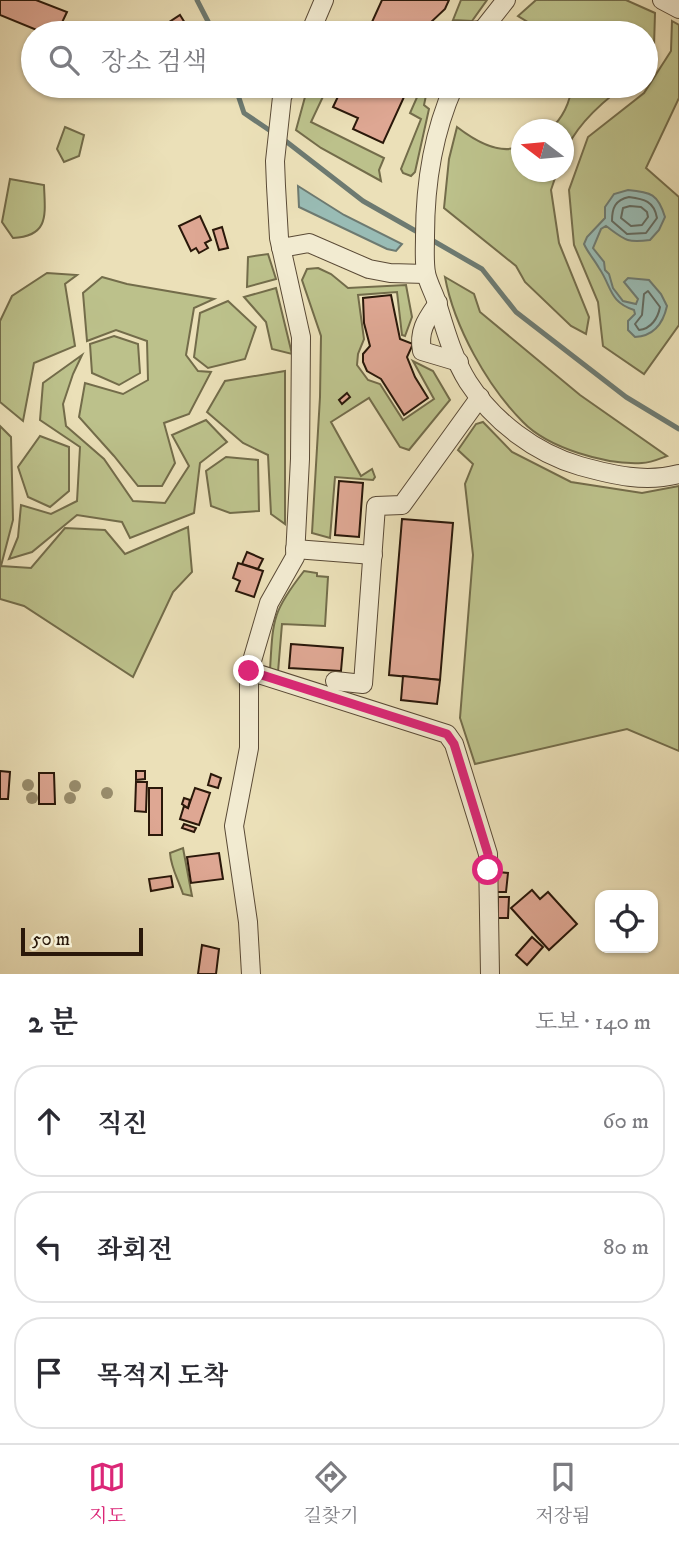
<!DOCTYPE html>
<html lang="ko">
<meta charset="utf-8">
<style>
body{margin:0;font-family:"IM FELL DW Pica","Noto Serif KR",serif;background:#f7f7f7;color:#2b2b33}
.controls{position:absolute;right:21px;bottom:21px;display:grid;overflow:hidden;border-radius:14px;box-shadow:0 2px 5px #0004}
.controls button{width:63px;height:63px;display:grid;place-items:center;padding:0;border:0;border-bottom:2px solid #e1e1e2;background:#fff;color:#2b2b33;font:35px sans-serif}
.compass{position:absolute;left:511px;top:119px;width:63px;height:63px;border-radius:50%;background:#fff;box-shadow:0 2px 5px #0004;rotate:286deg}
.scale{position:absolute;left:21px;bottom:18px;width:122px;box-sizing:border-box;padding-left:7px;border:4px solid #2a180a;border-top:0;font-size:19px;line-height:24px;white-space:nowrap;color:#2a180a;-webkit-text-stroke:5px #f2ebd1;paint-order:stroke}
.stop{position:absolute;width:21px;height:21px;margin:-16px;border:5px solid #db2777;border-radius:50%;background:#fff}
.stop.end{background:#db2777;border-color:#fff;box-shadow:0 2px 7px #0008}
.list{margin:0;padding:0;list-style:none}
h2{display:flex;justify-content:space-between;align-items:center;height:91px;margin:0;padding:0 28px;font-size:30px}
h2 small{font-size:23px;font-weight:400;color:#7c7c81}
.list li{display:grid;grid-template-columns:46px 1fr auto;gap:21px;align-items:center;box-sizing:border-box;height:112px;margin:0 14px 14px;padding:0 14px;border:2px solid #e1e1e2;border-radius:28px}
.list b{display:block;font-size:26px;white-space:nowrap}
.list em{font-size:23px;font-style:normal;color:#7c7c81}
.icon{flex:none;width:38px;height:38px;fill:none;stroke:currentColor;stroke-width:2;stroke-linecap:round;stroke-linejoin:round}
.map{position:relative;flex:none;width:679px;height:974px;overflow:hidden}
.search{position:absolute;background:#fff;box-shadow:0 2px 5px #0004;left:21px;right:21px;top:21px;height:77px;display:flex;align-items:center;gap:18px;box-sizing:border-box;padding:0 24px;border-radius:38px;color:#7c7c81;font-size:26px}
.sheet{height:469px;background:#fff}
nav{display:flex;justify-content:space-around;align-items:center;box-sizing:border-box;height:98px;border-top:2px solid #e1e1e2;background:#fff;font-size:19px;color:#7c7c81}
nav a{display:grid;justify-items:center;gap:4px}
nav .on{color:#db2777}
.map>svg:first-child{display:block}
.green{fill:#bcc18b;stroke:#736c4a;stroke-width:2}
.water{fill:#99bcb5;stroke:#6d7a71;stroke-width:2}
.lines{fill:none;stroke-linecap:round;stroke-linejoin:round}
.shore{stroke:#626a60;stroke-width:2}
.stream{stroke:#6d7a71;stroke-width:5}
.building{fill:#dea793;stroke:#2a180a;stroke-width:2}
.minor-casing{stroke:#5a4a36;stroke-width:20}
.minor{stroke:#f2ebd1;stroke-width:18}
.tree{fill:#998e6e}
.route{stroke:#db2777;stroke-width:9}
</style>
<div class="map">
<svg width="679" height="974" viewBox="0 0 679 974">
<rect width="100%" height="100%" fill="#ebe0b8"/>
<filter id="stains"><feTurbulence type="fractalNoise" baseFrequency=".00286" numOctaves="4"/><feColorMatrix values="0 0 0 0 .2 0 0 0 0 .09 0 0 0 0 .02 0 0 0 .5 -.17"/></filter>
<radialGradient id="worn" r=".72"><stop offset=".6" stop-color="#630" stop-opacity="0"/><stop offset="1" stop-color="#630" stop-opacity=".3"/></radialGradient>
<g class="green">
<path d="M461,0H487L472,21L453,20Z"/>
<path d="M536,0H626L655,13L654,47L646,63V33H546L518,16Z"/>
<path d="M672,21L679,25V98L646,168L679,197V325L644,374L603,346L598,302L574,245L569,190L588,137L644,93L671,51Z"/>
<path d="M308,86H328L311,122L384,158L379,170L381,181L321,148L296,130Z"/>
<path d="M422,86H428L424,105L429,109L415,172L411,176L403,173L401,169L421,119L410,113Z"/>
<path d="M571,86H624C601,103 574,127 564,155V130L550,129C562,119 571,102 571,86Z"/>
<path d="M65,127L84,135L79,156L64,162L57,149Z"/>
<path d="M457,127C474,140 499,156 521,146L522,172H557L551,190L559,243L589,317L586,334L571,326L525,282L516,266L444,208L449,159Z"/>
<path d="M10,179L44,185C45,214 50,236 13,238L2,222Z"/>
<path d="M268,254L276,279L247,287L248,257Z"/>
<path d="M318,268L331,274L348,288L406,285L412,317L405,336L402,335L397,292L358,295L364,339L358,354L357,365L368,380L380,384L403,420L434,399L413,361L433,371L450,400L409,450L400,447L369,398L331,422L361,476L372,469L375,477L373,480L335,477L330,538L312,533L320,397L321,336L302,280L307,269Z"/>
<path d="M47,273L77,275L65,284L75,346L34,363L23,421L0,402V321L12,296Z"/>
<path d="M102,277L127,284L214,299L194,308L186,355L198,371L211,372L189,414L164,423L175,463L162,486H138L114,456L79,417L85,383L123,394L148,380L147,341L116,330L87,341L83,293Z"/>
<path d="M445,277L474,294L480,312L580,395L667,456C659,459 650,463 642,463C606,465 548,448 523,422C487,386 454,326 445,277Z"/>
<path d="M276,288L292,354L272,349L266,322L244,297Z"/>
<path d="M228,301L256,327L245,359L208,368L194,357L200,313Z"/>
<path d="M114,336L138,344L140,373L119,385L92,373L90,344Z"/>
<path d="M82,355L73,374L63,404L66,426L104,459L133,501L165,503L189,466L172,435L206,420L227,442L200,463L194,513L130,538L122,522L77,515L32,552L9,559L18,537L21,505L51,514L77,501L80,447L40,420L43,383Z"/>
<path d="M285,371V524L271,514L268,455L243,443L207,412L225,381Z"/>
<path d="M483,422L512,452L571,482L642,493L679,486V751L627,729L475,764L460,718L473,555L465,484L473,464L458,450L476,424Z"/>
<path d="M0,426L11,437L13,520L1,566L31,568L65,528L105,530L125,554L188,527L192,572L173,592L133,677L24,606L0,599Z"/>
<path d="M40,436L69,447V491L50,507L28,497L18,467Z"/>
<path d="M226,457L258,460L259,511L230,513L211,506L206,471Z"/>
<path d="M304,571L317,573V576L328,577L325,626L282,624L278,672L270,670C273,619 272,612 304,571Z"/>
<path d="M183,848L192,896L183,894C178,879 171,868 170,853Z"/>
</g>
<g class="water">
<path d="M298,186L344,215L402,244L396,251L387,249L299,207Z"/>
<path d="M628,190C651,192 658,194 665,217L659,230L650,240C626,243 625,240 606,226L601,229L593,248L604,262L605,270L609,274L613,288L623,301L636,304L638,299L624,282L628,278L649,280L661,294L667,306C663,324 654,336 635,337L628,330V321L635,314L634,310C609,302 612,287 599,268C594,259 588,253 584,244L587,237L605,218V207L614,194Z"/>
</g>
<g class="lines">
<g class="shore">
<path d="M629,197C644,199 654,201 657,218L646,233L627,234L612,221C612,208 615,200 629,197Z"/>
<path d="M630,206L641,207L647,212L648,217L642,225L631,226L621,218L623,208Z"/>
<path d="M648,291L660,307C658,318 651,329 639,330L635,324L642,315L644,294Z"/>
</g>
<g class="stream">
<path d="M197,0L214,33"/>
<path d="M235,86L244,113L275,134"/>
<path d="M283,139L363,201L421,234"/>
<path d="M430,239L482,269L516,312L626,397L679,429"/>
</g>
</g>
<g class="building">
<path d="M0,0H36L67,12L57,33H44L0,15Z"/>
<path d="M382,0H449L445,9L430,23L426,33H367Z"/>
<path d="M180,15L185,23L170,33H163L160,28Z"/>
<path d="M343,86H409L383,143L353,129L358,118L333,107Z"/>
<path d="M200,216L211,240L205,243L208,248L199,253L196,248L191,251L179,226Z"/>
<path d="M222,227L228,248L219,250L213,230Z"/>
<path d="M391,295L400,339L413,344L407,357L415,377L428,398L404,415L381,379L367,371L363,362V354L370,346L364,323L363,298Z"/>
<path d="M347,393L350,397L342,404L339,400Z"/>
<path d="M339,481L363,483L359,537L335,535Z"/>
<path d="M402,519L453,523L440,680L389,675Z"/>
<path d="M247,552L263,559L258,569L242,564Z"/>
<path d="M238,563L263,571L254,597L236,591L240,581L233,578Z"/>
<path d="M291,644L343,648L341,671L289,668Z"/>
<path d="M403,676L440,680L437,704L401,700Z"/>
<path d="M0,771L10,772L8,799H0Z"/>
<path d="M136,771H145V779L136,780Z"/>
<path d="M39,773H54L55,804H39Z"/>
<path d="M211,774L221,778L218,788L208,785Z"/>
<path d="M136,782H147L146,812L135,811Z"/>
<rect x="149" y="788" width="13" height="47"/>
<path d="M195,788L210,793L199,825L180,819L184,806L188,808Z"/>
<path d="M184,798L190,800L188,808L182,804Z"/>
<path d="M184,824L196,828L194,832L182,828Z"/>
<path d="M219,853L223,879L191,883L187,857Z"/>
<path d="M498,872L508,873L506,892H496Z"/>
<path d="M171,876L173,887L151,891L149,879Z"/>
<path d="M532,890L540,899L548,892L577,924L549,950L511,908Z"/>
<path d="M498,897H509L508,918H498Z"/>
<path d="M532,937L543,947L527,965L516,955Z"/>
<path d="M202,945L219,949L216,974H198Z"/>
</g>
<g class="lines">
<g class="minor-casing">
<g id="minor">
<path d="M662,0L679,9"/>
<path d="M310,33L324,0"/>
<path d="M450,33L482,30"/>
<path d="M480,33L506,0"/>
<path d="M454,86C433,133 425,184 425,236C425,248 424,261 426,273C428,283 434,293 437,303C445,329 453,358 468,382C493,421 535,453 580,466C613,475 645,483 679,474"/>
<path d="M281,248L309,243L369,269L390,273L426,274"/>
<path d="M438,303C427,319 418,330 422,351L459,362"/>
<path d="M295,549L373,555"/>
<path d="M249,671L447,734L454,744L488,854L490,974"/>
<path d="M335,681L363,684L376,506L402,505L480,397"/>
<path d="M251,974L248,922L234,826L249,748V671L269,603L295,557L300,459L301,337L279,238L276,186L275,161L282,97L287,86"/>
</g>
</g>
<use href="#minor" class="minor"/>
</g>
<g class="tree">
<circle cx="28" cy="785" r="6"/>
<circle cx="75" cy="786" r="6"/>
<circle cx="107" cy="793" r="6"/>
<circle cx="32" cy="798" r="6"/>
<circle cx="70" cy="798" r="6"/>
</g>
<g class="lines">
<path class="route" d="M249,671L447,734L454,744L488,854V870"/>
</g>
<rect width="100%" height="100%" filter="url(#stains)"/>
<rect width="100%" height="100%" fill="url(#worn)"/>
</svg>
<div class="controls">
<button><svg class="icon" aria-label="locate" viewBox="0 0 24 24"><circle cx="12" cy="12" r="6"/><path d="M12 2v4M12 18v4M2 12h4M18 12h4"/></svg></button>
</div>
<svg class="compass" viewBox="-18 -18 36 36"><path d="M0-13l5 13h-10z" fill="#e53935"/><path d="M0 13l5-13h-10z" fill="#7c7c81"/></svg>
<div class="scale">50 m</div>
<div class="stop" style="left:488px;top:870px"></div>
<div class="stop end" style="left:249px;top:671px"></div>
<div class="search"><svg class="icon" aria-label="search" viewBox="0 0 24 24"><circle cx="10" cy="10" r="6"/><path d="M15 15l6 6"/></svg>장소 검색</div>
</div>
<section class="sheet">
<h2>2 분<small>도보 · 140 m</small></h2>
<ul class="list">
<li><svg class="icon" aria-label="ahead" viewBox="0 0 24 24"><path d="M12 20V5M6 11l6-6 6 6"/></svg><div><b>직진</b></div><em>60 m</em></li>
<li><svg class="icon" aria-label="left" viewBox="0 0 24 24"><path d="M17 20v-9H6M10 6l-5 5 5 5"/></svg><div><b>좌회전</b></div><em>80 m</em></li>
<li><svg class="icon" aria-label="arrive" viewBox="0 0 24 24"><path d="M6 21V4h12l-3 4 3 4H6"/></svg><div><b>목적지 도착</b></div></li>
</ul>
</section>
<nav>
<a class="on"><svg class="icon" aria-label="map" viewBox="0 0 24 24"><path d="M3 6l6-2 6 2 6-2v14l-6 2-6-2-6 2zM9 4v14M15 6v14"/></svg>지도</a>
<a><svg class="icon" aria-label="directions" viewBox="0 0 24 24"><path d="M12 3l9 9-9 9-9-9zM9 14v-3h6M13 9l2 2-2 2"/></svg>길찾기</a>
<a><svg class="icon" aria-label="saved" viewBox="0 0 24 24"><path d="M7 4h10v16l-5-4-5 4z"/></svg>저장됨</a>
</nav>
